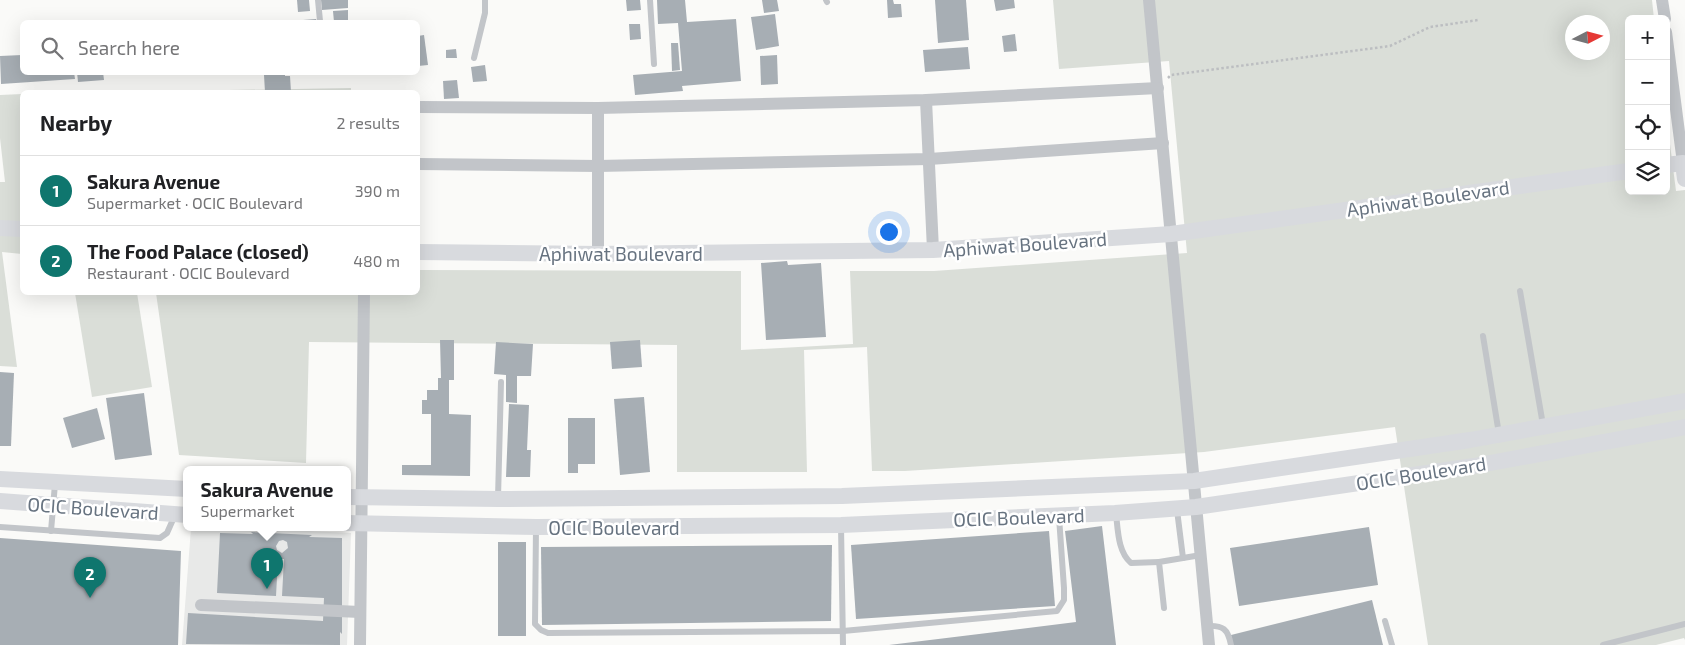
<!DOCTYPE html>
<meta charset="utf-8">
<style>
body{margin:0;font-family:"Exo 2",sans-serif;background:#f6f6f6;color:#202124}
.controls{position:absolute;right:15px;top:15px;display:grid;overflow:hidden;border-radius:8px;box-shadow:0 5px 20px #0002}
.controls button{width:45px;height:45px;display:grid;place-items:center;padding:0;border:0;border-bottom:1px solid #e0e0e0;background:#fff;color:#202124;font:25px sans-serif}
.compass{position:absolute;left:1565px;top:15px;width:45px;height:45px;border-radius:50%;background:#fff;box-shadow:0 5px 20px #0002;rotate:84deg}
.you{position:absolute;left:888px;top:231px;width:18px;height:18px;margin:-12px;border:4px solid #fff;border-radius:50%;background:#1a73e8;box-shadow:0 0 0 8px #1a73e833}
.badge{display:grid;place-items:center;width:32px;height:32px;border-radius:50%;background:#0f766e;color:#fff;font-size:16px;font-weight:700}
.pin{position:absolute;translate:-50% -41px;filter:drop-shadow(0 1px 2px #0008)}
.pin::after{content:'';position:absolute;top:26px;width:18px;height:15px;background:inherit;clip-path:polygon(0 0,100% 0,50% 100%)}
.popup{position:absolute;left:183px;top:466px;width:168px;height:65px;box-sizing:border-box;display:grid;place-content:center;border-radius:8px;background:#fff;filter:drop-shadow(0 1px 4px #0005);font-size:16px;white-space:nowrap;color:#757577}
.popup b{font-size:19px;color:#202124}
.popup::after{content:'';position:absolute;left:50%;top:100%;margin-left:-10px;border:10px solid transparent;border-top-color:#fff}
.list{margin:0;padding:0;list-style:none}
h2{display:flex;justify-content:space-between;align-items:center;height:65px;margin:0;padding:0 20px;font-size:21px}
h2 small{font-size:16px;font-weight:400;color:#757577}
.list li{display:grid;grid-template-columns:32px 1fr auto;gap:15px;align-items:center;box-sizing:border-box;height:70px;padding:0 20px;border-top:1px solid #e0e0e0}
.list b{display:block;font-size:19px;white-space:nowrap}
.list p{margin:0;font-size:16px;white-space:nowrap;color:#757577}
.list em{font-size:16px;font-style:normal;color:#757577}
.icon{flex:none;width:28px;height:28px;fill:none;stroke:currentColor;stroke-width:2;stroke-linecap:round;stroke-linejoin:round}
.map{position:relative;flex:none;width:1685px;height:645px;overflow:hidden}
.search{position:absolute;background:#fff;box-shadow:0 5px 20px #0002;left:20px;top:20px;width:400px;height:55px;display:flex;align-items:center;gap:12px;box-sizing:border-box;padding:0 18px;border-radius:8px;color:#757577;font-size:19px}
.panel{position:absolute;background:#fff;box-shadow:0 5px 20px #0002;left:20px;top:90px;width:400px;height:205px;border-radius:8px}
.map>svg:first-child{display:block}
.built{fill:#e8e9e8}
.green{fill:#daded8;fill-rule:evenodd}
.building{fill:#a7aeb4;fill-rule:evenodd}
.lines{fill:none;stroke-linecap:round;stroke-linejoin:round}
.path{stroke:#bcbec1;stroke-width:2.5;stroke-dasharray:2.5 2.5;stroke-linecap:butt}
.lane{stroke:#c2c5c9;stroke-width:6}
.street{stroke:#c2c5c9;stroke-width:12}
.secondary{stroke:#d8dade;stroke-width:16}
.labels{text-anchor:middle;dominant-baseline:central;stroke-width:5;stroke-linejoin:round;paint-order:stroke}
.street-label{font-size:19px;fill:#677380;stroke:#fff}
</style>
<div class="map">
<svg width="1685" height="645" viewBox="0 0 1685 645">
<rect width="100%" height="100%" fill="#fafaf8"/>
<path class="built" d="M191,528H241L351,533L347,645H182Z"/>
<g class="green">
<path d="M1053,0H1652L1654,19H1629V191H1666V113L1676,191L1685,190V640L1684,638L1656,645H1428L1395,427L1204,452L905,471H872L867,347L804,350L807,472H677V345L309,342L306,463L179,455L156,293L418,292V270L741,271V350L853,344L850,271H934L1187,253L1169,61L1059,69ZM1572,22H1602V52H1572Z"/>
<path d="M351,88V92H116Z"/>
<path d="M22,94V254L2,252L17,367L0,366V182H5L0,138V95Z"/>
<path d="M75,293H137L152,387L92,397Z"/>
</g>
<g class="building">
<path d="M297,0H309L310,11L298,12Z"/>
<path d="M321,0H348V8L322,10Z"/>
<path d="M626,0H640L641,10L627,11Z"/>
<path d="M657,0H685L687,22L736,19L741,81L682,86L683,91L635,95L633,75L682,71L678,23L658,24Z"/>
<path d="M762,0H777L779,11L764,13Z"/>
<path d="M887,0H893L894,4H901L902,17L888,18Z"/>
<path d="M935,0H966L969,40L938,43Z"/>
<path d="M994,0H1014L1015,8L996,11Z"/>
<path d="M348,10V22H334L333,11Z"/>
<path d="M775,14L779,46L756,50L751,17Z"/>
<path d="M316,19L317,22H304L303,20Z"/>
<path d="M629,24H640L641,39L630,40Z"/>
<path d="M1015,34L1017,51L1004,52L1002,36Z"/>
<path d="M424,35L428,65L418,66V36Z"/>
<path d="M671,43H678L680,70L672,71Z"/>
<path d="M968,47L970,69L925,72L923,50Z"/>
<path d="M456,49L457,58H446V50Z"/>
<path d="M22,55V72H74L75,79L1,84L0,56Z"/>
<path d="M777,55L778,84L761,85L760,56Z"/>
<path d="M485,65L487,81L473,82L471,67Z"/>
<path d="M77,72H103L104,80L78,82Z"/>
<path d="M268,72H285V76H290L291,92H265L264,75L268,74Z"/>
<path d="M457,80L459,98L444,99L443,81Z"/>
<path d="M787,261L788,265L821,263L826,337L766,340L761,263Z"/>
<path d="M440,340H454V380H449V414L471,415L470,476L402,475V465H431V414H422V400H427V390H438V378H441Z"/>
<path d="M640,340L642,367L612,369L610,342Z"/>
<path d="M496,342L533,344L531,376H517V403L506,402V375L494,374Z"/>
<path d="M0,372L14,373L11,446H0Z"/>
<path d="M144,393L152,455L115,460L106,398Z"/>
<path d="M644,397L650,472L620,475L614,399Z"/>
<path d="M509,404L529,405L527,450H531L530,477H506Z"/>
<path d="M97,408L105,439L72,448L63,418Z"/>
<path d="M568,418H595V464H578V473H568Z"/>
<path d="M1102,526L1116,645H889L1076,622L1065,531Z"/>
<path d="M1369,527L1378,585L1239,606L1230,548Z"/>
<path d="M1049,531L1055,606L856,619L851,545Z"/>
<path d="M251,532L312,535L309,537L342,538V634L340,632V645L186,644L188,613L323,621L324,598L282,596L284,559H278L276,596L217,593L220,533L253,534ZM283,540L287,542L288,548L282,553L277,550L276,546L279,541Z"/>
<path d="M0,538L181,551L178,645H0Z"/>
<rect x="498" y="542" width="28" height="94"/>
<path d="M832,545L831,621L542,625L541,547Z"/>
<path d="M1372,600L1383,645H1233L1231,635Z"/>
</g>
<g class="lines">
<path class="path" d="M1168,78L1171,75L1390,46L1430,27L1478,20"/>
<g class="lane">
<path d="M318,0L320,21"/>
<path d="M650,0L654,64"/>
<path d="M826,0L827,2"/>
<path d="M474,58L485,13V0"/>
<path d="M1520,291L1543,425"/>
<path d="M1483,336L1499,434"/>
<path d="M498,498L501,382"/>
<path d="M1177,510L1183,558"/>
<path d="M1116,514C1118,531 1118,552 1131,563L1159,562"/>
<path d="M841,526L843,645"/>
<path d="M0,527L160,538L167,533L175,515"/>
<path d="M536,527L535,624L541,630L548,633L843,631L1057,611L1064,600V588L1059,517"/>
<path d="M51,531L55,484"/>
<path d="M1164,608L1159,562L1201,555"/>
<path d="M1385,621L1392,645"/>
<path d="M1207,626C1223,625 1228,629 1231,645"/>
<path d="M1603,645L1685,624"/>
</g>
<g class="street">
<path d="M1149,0L1209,645"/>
<path d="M1662,0L1665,19"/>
<path d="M1666,32L1683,163H1685"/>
<path d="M926,100L933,250"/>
<path d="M418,107L598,108L926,100L1158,88"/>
<path d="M598,108V254"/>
<path d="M418,164L598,166L929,159L1163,143"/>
<path d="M201,605L360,612"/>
<path d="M360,645L364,292"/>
</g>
<g class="secondary">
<path d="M1666,165L1683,163L1685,179"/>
<path d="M0,228L22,229"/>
<path d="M418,252L598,254L933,250L1171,234L1629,171"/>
<path d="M0,479L187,489"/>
<path d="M347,497L498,499L842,496L1194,481L1470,440L1685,401"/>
<path d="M0,501L187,515"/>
<path d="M347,523L536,527L841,525L1115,513L1196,507L1474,466L1685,427"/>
</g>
</g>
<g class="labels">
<g class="street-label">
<text transform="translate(1428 198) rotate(-8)">Aphiwat Boulevard</text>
<text transform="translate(1025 244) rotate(-4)">Aphiwat Boulevard</text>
<text x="621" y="253">Aphiwat Boulevard</text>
<text transform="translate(1421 473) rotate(-9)">OCIC Boulevard</text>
<text transform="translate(93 508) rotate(4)">OCIC Boulevard</text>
<text transform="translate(1019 517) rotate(-2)">OCIC Boulevard</text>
<text x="614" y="527">OCIC Boulevard</text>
</g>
</g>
</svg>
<div class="controls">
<button>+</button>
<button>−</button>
<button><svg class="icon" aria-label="locate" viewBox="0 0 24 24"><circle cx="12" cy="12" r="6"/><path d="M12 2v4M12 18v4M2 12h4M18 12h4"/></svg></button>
<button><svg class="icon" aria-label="layers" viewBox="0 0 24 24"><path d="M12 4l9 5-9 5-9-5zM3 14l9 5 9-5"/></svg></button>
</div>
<svg class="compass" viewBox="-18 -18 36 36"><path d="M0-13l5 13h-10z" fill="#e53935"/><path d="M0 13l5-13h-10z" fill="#757577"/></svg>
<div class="you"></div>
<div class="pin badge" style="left:267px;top:589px">1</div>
<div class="popup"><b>Sakura Avenue</b>Supermarket</div>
<div class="pin badge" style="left:90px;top:598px">2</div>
<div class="search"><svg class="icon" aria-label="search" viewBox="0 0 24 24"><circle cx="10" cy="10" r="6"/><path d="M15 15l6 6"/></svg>Search here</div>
<section class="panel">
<h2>Nearby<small>2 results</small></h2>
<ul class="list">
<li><span class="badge">1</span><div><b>Sakura Avenue</b><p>Supermarket · OCIC Boulevard</p></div><em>390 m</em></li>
<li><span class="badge">2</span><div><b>The Food Palace (closed)</b><p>Restaurant · OCIC Boulevard</p></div><em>480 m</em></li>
</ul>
</section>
</div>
